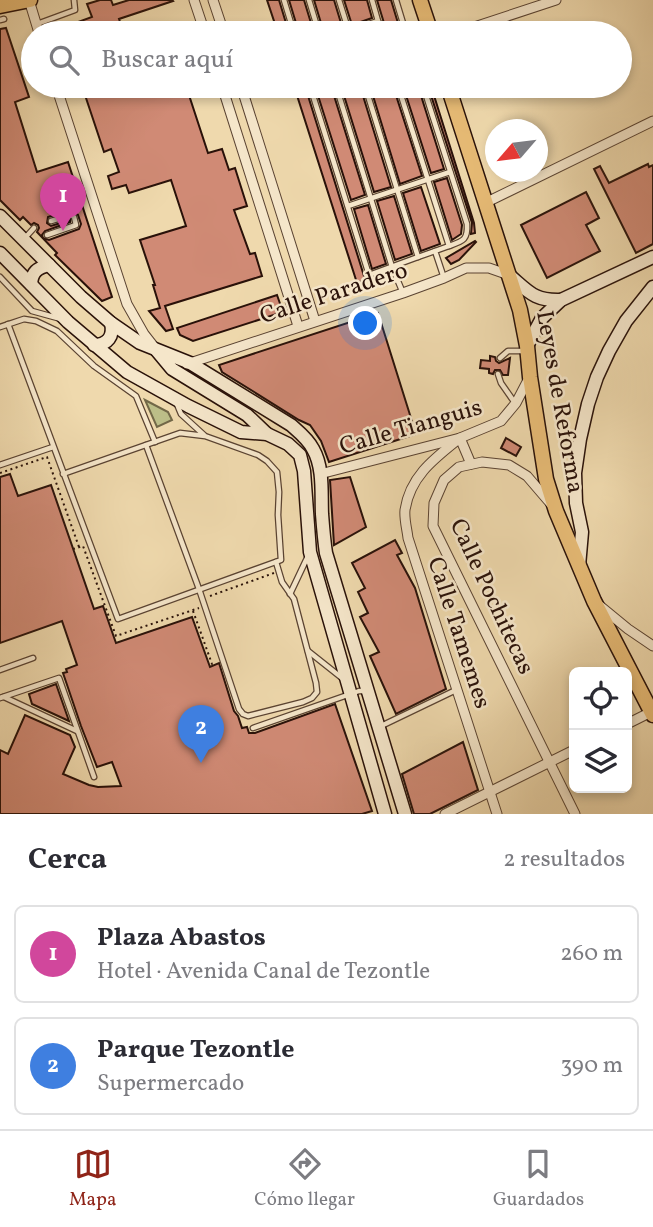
<!DOCTYPE html>
<html lang="es">
<meta charset="utf-8">
<style>
body{margin:0;font-family:Vollkorn,serif;background:#f2f2f3;color:#2b2b33}
.controls{position:absolute;right:21px;bottom:21px;display:grid;overflow:hidden;border-radius:10px;box-shadow:0 4px 10px #0003}
.controls button{width:63px;height:63px;display:grid;place-items:center;padding:0;border:0;border-bottom:2px solid #e1e1e2;background:#fff;color:#2b2b33;font:35px sans-serif}
.compass{position:absolute;left:485px;top:119px;width:63px;height:63px;border-radius:50%;background:#fff;box-shadow:0 4px 10px #0003;rotate:242deg}
.you{position:absolute;left:366px;top:324px;width:24px;height:24px;margin:-18px;border:5px solid #fff;border-radius:50%;background:#1a73e8;box-shadow:0 0 0 10px #1a73e833}
.badge{display:grid;place-items:center;width:46px;height:46px;border-radius:50%;background:#8f2418;color:#fff;font-size:23px;font-weight:700}
.pin{position:absolute;translate:-50% -58px;filter:drop-shadow(0 2px 4px #0008)}
.pin::after{content:'';position:absolute;top:37px;width:24px;height:21px;background:inherit;clip-path:polygon(0 0,100% 0,50% 100%)}
.list{margin:0;padding:0;list-style:none}
h2{display:flex;justify-content:space-between;align-items:center;height:91px;margin:0;padding:0 28px;font-size:30px}
h2 small{font-size:23px;font-weight:400;color:#7c7c81}
.list li{display:grid;grid-template-columns:46px 1fr auto;gap:21px;align-items:center;box-sizing:border-box;height:98px;margin:0 14px 14px;padding:0 14px;border:2px solid #e1e1e2;border-radius:10px}
.list b{display:block;font-size:26px;white-space:nowrap}
.list p{margin:0;font-size:23px;white-space:nowrap;color:#7c7c81}
.list em{font-size:23px;font-style:normal;color:#7c7c81}
.icon{flex:none;width:38px;height:38px;fill:none;stroke:currentColor;stroke-width:2;stroke-linecap:round;stroke-linejoin:round}
.map{position:relative;flex:none;width:653px;height:814px;overflow:hidden}
.search{position:absolute;background:#fff;box-shadow:0 4px 10px #0003;left:21px;right:21px;top:21px;height:77px;display:flex;align-items:center;gap:18px;box-sizing:border-box;padding:0 24px;border-radius:38px;color:#7c7c81;font-size:26px}
.sheet{height:315px;background:#fff}
nav{display:flex;justify-content:space-around;align-items:center;box-sizing:border-box;height:98px;border-top:2px solid #e1e1e2;background:#fff;font-size:19px;color:#7c7c81}
nav a{display:grid;justify-items:center;gap:4px}
nav .on{color:#8f2418}
.map>svg:first-child{display:block}
.green{fill:#bcbe88;stroke:#726848;stroke-width:2}
.building{fill:#d08a75;stroke:#291109;stroke-width:2;fill-rule:evenodd}
.lines{fill:none;stroke-linecap:round;stroke-linejoin:round}
.service-casing{stroke:#5a4332;stroke-width:7}
.minor-casing{stroke:#5a4332;stroke-width:11}
.secondary-casing{stroke:#291109;stroke-width:15}
.primary-casing{stroke:#291109;stroke-width:17}
.path{stroke:#291109;stroke-width:2;stroke-dasharray:2 3.5;stroke-linecap:butt}
.service{stroke:#f5e6ca;stroke-width:4.5}
.minor{stroke:#f5e6ca;stroke-width:9}
.secondary{stroke:#f5e6ca;stroke-width:12}
.primary{stroke:#e8bc76;stroke-width:14}
.labels{text-anchor:middle;dominant-baseline:central;stroke-width:5;stroke-linejoin:round;paint-order:stroke}
.street-label{font-size:24px;fill:#291109;stroke:#f5e6ca}
</style>
<div class="map">
<svg width="653" height="814" viewBox="0 0 653 814">
<rect width="100%" height="100%" fill="#efd9ad"/>
<filter id="stains"><feTurbulence type="fractalNoise" baseFrequency=".00286" numOctaves="4"/><feColorMatrix values="0 0 0 0 .2 0 0 0 0 .09 0 0 0 0 .02 0 0 0 .5 -.17"/></filter>
<radialGradient id="worn" r=".72"><stop offset=".6" stop-color="#630" stop-opacity="0"/><stop offset="1" stop-color="#630" stop-opacity=".3"/></radialGradient>
<path class="green" d="M145,400L168,412L172,420L157,427Z"/>
<g class="building">
<path d="M100,0H111L113,5L129,0H172L173,1L119,19L124,33H48L92,17L87,4Z"/>
<path d="M267,0H279L289,33H278Z"/>
<path d="M289,0H304L314,33H299Z"/>
<path d="M314,0H334L344,33H324Z"/>
<path d="M344,0H367L372,18L352,25Z"/>
<path d="M377,0H391L401,33H387Z"/>
<path d="M6,28L29,97L15,102L37,172L68,162L112,297L102,301L55,255L57,253L37,232L39,228L38,225L34,223L31,225L23,217L20,220L0,200V29ZM70,210L78,215L81,224L79,229L49,240L43,238L42,235L45,231L70,222V220L51,226L47,223L48,217Z"/>
<path d="M82,86H141L142,89L153,86H186L208,153L222,149L229,170L235,168L247,206L234,210L250,254L255,253L262,276L165,306L173,329L166,331L149,311L160,308L153,285H155L140,240L186,226L171,180L129,193L126,185L112,189L108,176L119,172L111,149L104,152Z"/>
<path d="M294,86H305L364,276L367,279L357,283Z"/>
<path d="M315,86H331L365,195L351,200Z"/>
<path d="M341,86H360L391,187L374,192Z"/>
<path d="M370,86H393L422,176L400,184Z"/>
<path d="M403,86H418L444,169L431,173Z"/>
<path d="M428,86H431L474,223L475,233L471,234L472,223Z"/>
<path d="M648,164L649,167L653,165V244L636,253L594,169L600,166L609,183Z"/>
<path d="M447,178L462,225L461,234L452,240L434,182Z"/>
<path d="M421,187L440,244L421,251L403,193Z"/>
<path d="M586,192L599,218L586,225L600,251L547,278L521,225Z"/>
<path d="M394,196L412,254L395,260L377,201Z"/>
<path d="M368,205L386,264L372,269L354,209Z"/>
<path d="M475,241L476,242L459,260L451,264L446,258Z"/>
<path d="M277,295L283,312L193,341L180,335L177,328Z"/>
<path d="M378,313L416,434L329,462L321,441L310,425L299,420L222,372L219,365Z"/>
<path d="M490,356L495,357L496,361L499,363L510,358L508,375H503L500,370H495L493,374L489,373V369L480,368L481,360L490,361Z"/>
<path d="M506,438L521,447L516,456L501,448Z"/>
<path d="M10,474L18,496L51,485L94,609L103,606L116,643L192,617L210,667L219,663L234,711L238,716L242,728L247,727L249,733H255L335,704L372,811L362,814H0V750L8,754L25,715L70,735L75,747L63,774L89,785L98,787L121,786L112,762L97,767L81,726L63,673L67,672L66,669L77,665L62,621L0,643V477Z"/>
<path d="M350,477L366,527L334,545L330,480Z"/>
<path d="M395,540L402,553L397,555L415,588L446,689L396,714L370,656L379,652L360,617L368,613L358,592L365,588L352,563Z"/>
<path d="M56,684L69,721L32,704L29,694Z"/>
<path d="M463,742L478,790L430,814H414L402,774Z"/>
</g>
<g class="lines">
<g class="service-casing">
<g id="service">
<path d="M284,0L294,33"/>
<path d="M309,0L319,33"/>
<path d="M339,0L349,32"/>
<path d="M396,0L406,33"/>
<path d="M0,20L4,19"/>
<path d="M378,21L382,33"/>
<path d="M37,24L75,10L74,0"/>
<path d="M349,31L378,21L372,0"/>
<path d="M310,86L369,275L418,257"/>
<path d="M336,86L392,267L403,293"/>
<path d="M365,86L418,257L435,251"/>
<path d="M398,86L449,246L435,251L444,278"/>
<path d="M423,86L467,224C468,240 463,241 449,246"/>
<path d="M348,206L450,172"/>
<path d="M47,235L76,225L74,217L71,215L51,221"/>
<path d="M24,239L34,228"/>
<path d="M0,277L32,311L61,319"/>
<path d="M8,324L118,619L281,560L278,515L279,492L277,472L267,461L258,455L205,436L180,433L63,474"/>
<path d="M0,327L24,319L36,321L57,331L94,366L136,396L155,442"/>
<path d="M500,358L508,351H524"/>
<path d="M498,374L501,383L515,403"/>
<path d="M176,402L181,414L204,435"/>
<path d="M146,445L199,589L239,709L243,714L248,716L303,702L312,698L317,692L316,683L294,599L282,582L276,562"/>
<path d="M0,465L53,447"/>
<path d="M290,594L308,556"/>
<path d="M308,651L342,678"/>
<path d="M0,670L33,658"/>
<path d="M4,697L77,731"/>
<path d="M0,698L59,678L94,777"/>
<path d="M379,727L456,690"/>
<path d="M253,728L359,691H365"/>
</g>
</g>
<g class="minor-casing">
<g id="minor">
<path d="M29,0L39,33"/>
<path d="M194,0L205,33"/>
<path d="M213,0L224,33"/>
<path d="M456,33L556,0"/>
<path d="M56,86L127,304L144,334L155,348"/>
<path d="M222,86L298,326"/>
<path d="M241,86L315,321"/>
<path d="M485,203L653,121"/>
<path d="M187,364L403,293L444,278L466,268H489L509,275"/>
<path d="M471,464L460,438C435,458 410,476 405,510C404,519 407,529 408,538L497,814"/>
<path d="M320,474L460,438L501,421L516,403L529,378"/>
<path d="M551,504L527,476L509,465L482,462L459,467L444,480L434,503L433,526L575,814"/>
<path d="M600,606L628,629L653,646"/>
<path d="M627,724L651,712"/>
<path d="M445,814L574,750"/>
</g>
</g>
<g class="secondary-casing">
<g id="secondary">
<path d="M0,216L81,297L111,323L140,343L190,363L291,425C299,432 308,439 313,449C324,468 321,494 322,514C323,527 324,540 326,553L405,814"/>
<path d="M0,253L68,322L127,372L188,406L241,432L267,434L288,444L300,455L304,471L310,552L385,814"/>
<path d="M509,275C529,292 534,301 561,300"/>
<path d="M31,284C32,272 37,268 49,265"/>
<path d="M94,345C108,345 114,336 111,323"/>
<path d="M527,346L542,318L561,300L653,257"/>
<path d="M157,351L172,369L247,415L267,434"/>
<path d="M579,566L582,532L576,503L575,473L580,439L588,404L597,377L609,351L626,321L653,287"/>
</g>
</g>
<g class="primary-casing">
<g id="primary">
<path d="M420,0L431,33"/>
<path d="M0,6L30,0"/>
<path d="M448,86L520,310L527,346L530,377L546,479L556,511L594,601L653,715"/>
</g>
</g>
<g class="path">
<path d="M0,473L47,457L79,547"/>
<path d="M73,549L83,546L116,636L199,608"/>
<path d="M210,596L274,573"/>
<path d="M193,611L212,664L216,663"/>
</g>
<use href="#service" class="service"/>
<use href="#minor" class="minor"/>
<use href="#secondary" class="secondary"/>
<use href="#primary" class="primary"/>
</g>
<g class="labels">
<g class="street-label">
<text transform="translate(334 294) rotate(-18)">Calle Paradero</text>
<text transform="translate(559 402) rotate(80)">Leyes de Reforma</text>
<text transform="translate(411 428) rotate(-16)">Calle Tianguis</text>
<text transform="translate(491 597) rotate(65)">Calle Pochitecas</text>
<text transform="translate(458 633) rotate(72)">Calle Tamemes</text>
</g>
</g>
<rect width="100%" height="100%" filter="url(#stains)"/>
<rect width="100%" height="100%" fill="url(#worn)"/>
</svg>
<div class="controls">
<button><svg class="icon" aria-label="locate" viewBox="0 0 24 24"><circle cx="12" cy="12" r="6"/><path d="M12 2v4M12 18v4M2 12h4M18 12h4"/></svg></button>
<button><svg class="icon" aria-label="layers" viewBox="0 0 24 24"><path d="M12 4l9 5-9 5-9-5zM3 14l9 5 9-5"/></svg></button>
</div>
<svg class="compass" viewBox="-18 -18 36 36"><path d="M0-13l5 13h-10z" fill="#e53935"/><path d="M0 13l5-13h-10z" fill="#7c7c81"/></svg>
<div class="you"></div>
<div class="pin badge" style="left:63px;top:231px;background:#d1479c">1</div>
<div class="pin badge" style="left:201px;top:763px;background:#3f7fe0">2</div>
<div class="search"><svg class="icon" aria-label="search" viewBox="0 0 24 24"><circle cx="10" cy="10" r="6"/><path d="M15 15l6 6"/></svg>Buscar aquí</div>
</div>
<section class="sheet">
<h2>Cerca<small>2 resultados</small></h2>
<ul class="list">
<li><span class="badge" style="background:#d1479c">1</span><div><b>Plaza Abastos</b><p>Hotel · Avenida Canal de Tezontle</p></div><em>260 m</em></li>
<li><span class="badge" style="background:#3f7fe0">2</span><div><b>Parque Tezontle</b><p>Supermercado</p></div><em>390 m</em></li>
</ul>
</section>
<nav>
<a class="on"><svg class="icon" aria-label="map" viewBox="0 0 24 24"><path d="M3 6l6-2 6 2 6-2v14l-6 2-6-2-6 2zM9 4v14M15 6v14"/></svg>Mapa</a>
<a><svg class="icon" aria-label="directions" viewBox="0 0 24 24"><path d="M12 3l9 9-9 9-9-9zM9 14v-3h6M13 9l2 2-2 2"/></svg>Cómo llegar</a>
<a><svg class="icon" aria-label="saved" viewBox="0 0 24 24"><path d="M7 4h10v16l-5-4-5 4z"/></svg>Guardados</a>
</nav>
